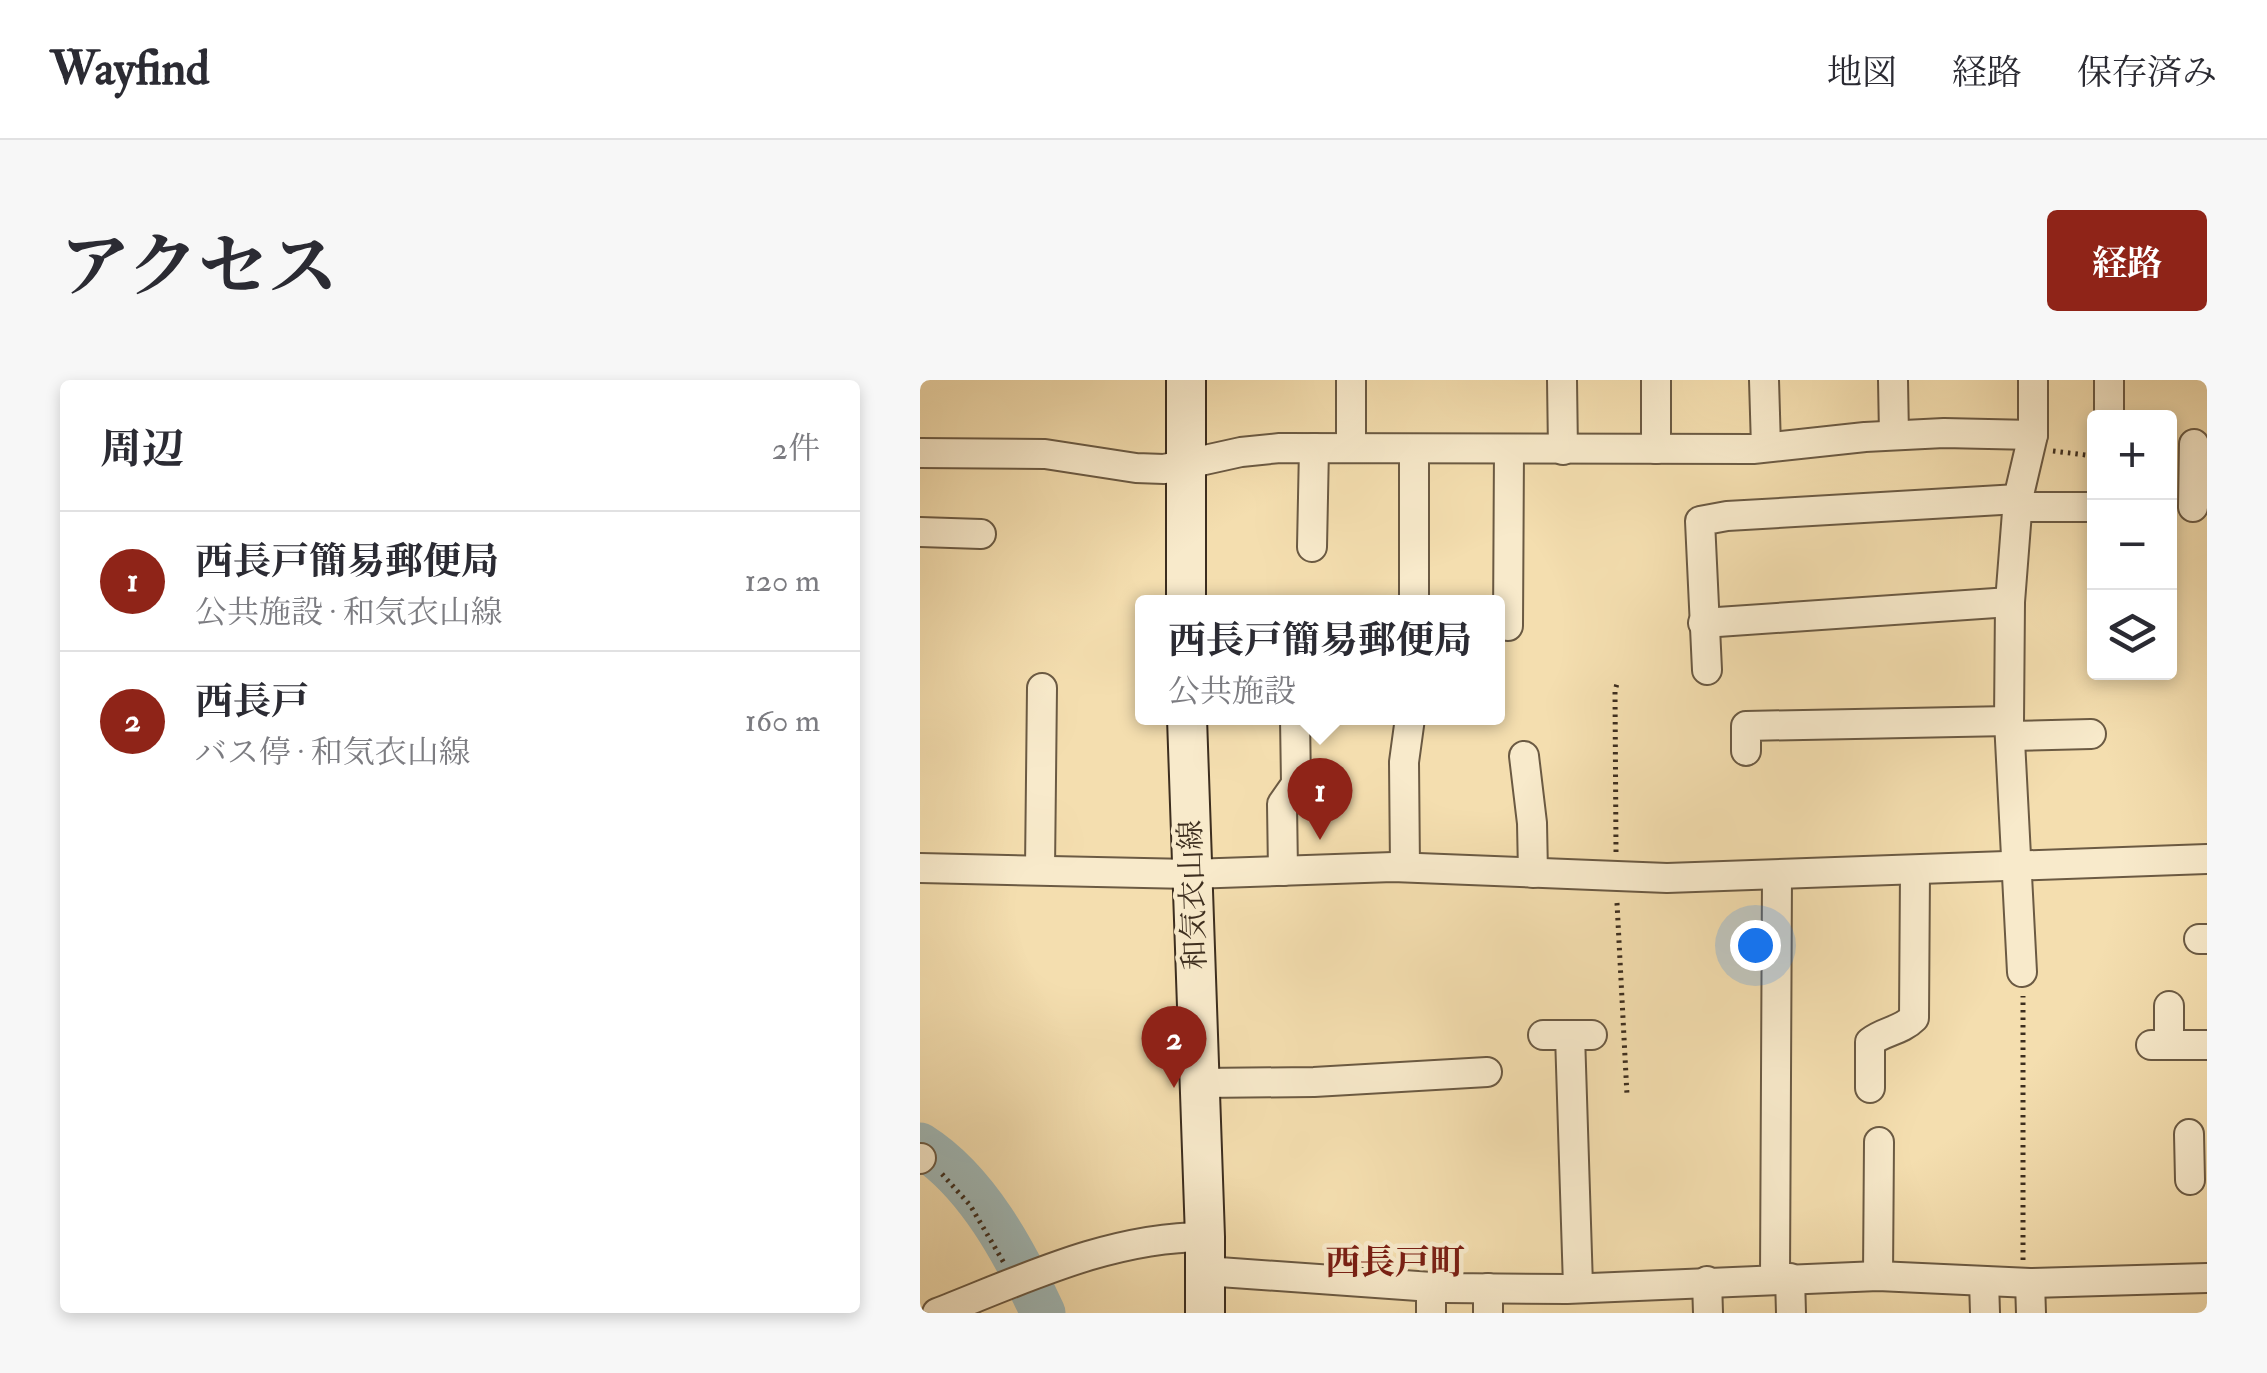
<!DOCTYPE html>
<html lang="ja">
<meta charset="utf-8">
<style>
body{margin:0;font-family:"IM FELL Double Pica","Noto Serif JP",serif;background:#f7f7f7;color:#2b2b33}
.controls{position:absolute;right:30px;top:30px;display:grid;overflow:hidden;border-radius:10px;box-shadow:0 5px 15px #0003}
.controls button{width:90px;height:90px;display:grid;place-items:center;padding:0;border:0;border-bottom:2px solid #e1e1e2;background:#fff;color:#2b2b33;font:50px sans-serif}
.you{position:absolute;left:835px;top:565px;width:35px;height:35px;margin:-25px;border:8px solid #fff;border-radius:50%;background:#1a73e8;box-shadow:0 0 0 15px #1a73e833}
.badge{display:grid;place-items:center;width:65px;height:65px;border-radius:50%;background:#8f2418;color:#fff;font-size:32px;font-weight:700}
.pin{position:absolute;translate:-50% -82px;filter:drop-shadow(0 2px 5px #0008)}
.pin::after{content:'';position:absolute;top:52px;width:35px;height:30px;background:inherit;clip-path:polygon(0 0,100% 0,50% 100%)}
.popup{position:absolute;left:215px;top:215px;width:370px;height:130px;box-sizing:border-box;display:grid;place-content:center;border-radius:10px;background:#fff;filter:drop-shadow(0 2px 8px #0005);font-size:32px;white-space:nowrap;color:#7c7c81}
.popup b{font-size:38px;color:#2b2b33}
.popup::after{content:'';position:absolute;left:50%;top:100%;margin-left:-20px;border:20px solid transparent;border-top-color:#fff}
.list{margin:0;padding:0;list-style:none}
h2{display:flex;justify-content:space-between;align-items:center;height:130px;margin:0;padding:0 40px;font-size:42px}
h2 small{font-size:32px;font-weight:400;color:#7c7c81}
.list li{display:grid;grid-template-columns:65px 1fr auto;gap:30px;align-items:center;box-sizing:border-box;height:140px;padding:0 40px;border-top:2px solid #e1e1e2}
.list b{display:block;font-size:38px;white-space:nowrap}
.list p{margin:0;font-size:32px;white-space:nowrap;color:#7c7c81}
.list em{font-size:32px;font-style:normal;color:#7c7c81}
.icon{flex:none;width:55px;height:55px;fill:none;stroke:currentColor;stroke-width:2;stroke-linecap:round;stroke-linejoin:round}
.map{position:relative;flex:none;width:1287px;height:933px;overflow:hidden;border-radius:10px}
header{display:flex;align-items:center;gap:60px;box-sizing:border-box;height:140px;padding:0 50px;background:#fff;border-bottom:2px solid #e1e1e2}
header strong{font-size:48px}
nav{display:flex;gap:55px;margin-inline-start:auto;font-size:35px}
.intro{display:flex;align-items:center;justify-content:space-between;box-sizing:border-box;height:240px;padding:0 60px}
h1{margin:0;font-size:70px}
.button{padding:25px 45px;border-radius:10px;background:#8f2418;color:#fff;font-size:35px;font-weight:700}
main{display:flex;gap:60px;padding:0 60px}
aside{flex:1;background:#fff;border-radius:10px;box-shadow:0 5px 15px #0003}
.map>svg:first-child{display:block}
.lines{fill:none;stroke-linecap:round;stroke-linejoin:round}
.river{stroke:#a1b9b7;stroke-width:45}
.minor-casing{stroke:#6b5a43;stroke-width:32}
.secondary-casing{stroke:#3d2e1f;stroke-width:42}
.path{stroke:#3d2e1f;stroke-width:5;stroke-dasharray:2.5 5;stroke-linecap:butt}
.minor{stroke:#f8eacb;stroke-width:28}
.secondary{stroke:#f8eacb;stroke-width:38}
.labels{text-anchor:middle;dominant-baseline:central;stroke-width:9;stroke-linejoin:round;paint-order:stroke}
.street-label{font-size:30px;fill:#3d2e1f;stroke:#f8eacb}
.quarter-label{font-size:35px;font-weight:bold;fill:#7a1f14;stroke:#f8eacb}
</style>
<header>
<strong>Wayfind</strong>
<nav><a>地図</a><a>経路</a><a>保存済み</a></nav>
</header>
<div class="intro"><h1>アクセス</h1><a class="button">経路</a></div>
<main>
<aside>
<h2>周辺<small>2件</small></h2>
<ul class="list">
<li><span class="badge">1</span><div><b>西長戸簡易郵便局</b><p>公共施設 · 和気衣山線</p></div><em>120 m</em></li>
<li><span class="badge">2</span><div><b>西長戸</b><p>バス停 · 和気衣山線</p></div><em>160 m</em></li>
</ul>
</aside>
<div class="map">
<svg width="1287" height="933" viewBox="0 0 1287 933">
<rect width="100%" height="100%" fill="#f4deaf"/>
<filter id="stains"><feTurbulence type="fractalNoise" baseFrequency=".002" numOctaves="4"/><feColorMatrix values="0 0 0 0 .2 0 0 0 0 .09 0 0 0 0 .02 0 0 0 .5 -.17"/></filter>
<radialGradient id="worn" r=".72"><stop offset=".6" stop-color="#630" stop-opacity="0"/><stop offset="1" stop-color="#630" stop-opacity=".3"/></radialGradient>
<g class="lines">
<path class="river" d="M0,765C57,801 95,873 123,933"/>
<g class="minor-casing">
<g id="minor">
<path d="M431,0V68"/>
<path d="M642,0L643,70"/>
<path d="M736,0V69"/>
<path d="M844,0L846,67"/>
<path d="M973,0L974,55"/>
<path d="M1189,0V38"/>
<path d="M0,73L125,74L216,88L244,89L321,72L360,68L833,69L945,57L1024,53L1113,55"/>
<path d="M1097,127H1174"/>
<path d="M1273,127L1274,64"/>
<path d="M0,152L61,154"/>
<path d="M392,167L394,68"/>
<path d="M494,222V69"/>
<path d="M783,243L1090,222"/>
<path d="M588,246L589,69"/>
<path d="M787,290L780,141L807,136L1098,119"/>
<path d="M1090,356L1171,354"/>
<path d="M826,371V346L1089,341"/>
<path d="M604,376L612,443L613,493"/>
<path d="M485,487L484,382L490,338"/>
<path d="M0,488L270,494L473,487L747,498L1287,479"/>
<path d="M120,489L122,308"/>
<path d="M363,491L362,424L376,404L375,338"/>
<path d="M1279,559H1287"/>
<path d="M1102,592L1089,341L1090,222L1098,119L1113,55V0"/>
<path d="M1249,626V665"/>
<path d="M623,655H672"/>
<path d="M650,655L658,906"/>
<path d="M1231,665H1287"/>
<path d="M280,703L394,702L567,692"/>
<path d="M950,708V662C964,651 981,651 994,638L995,491"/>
<path d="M1269,754L1270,800"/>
<path d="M0,779L1,778"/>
<path d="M285,891L526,908L647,909L958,896L1110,903L1287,898"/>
<path d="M958,896L959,762"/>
<path d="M855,898L857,496"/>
<path d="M870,898L871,933"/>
<path d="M787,901L788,933"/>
<path d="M1064,901L1065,933"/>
<path d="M1110,903L1111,933"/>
<path d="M511,907V933"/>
<path d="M17,933C104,899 190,857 285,857"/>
<path d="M568,933V908"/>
</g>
</g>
<g class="secondary-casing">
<g id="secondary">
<path d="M266,222V0"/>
<path d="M267,338L285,857V933"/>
</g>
</g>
<g class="path">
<path d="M1133,71L1174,76"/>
<path d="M696,472L695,311L698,300"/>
<path d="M697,523L707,715"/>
<path d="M22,794L50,825L84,883"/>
<path d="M1103,880V616"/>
</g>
<use href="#minor" class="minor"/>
<use href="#secondary" class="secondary"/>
</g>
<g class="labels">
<g class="street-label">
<text transform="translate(273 515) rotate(-92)">和気衣山線</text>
</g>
<g class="quarter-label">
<text x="475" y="883">西長戸町</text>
</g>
</g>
<rect width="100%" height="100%" filter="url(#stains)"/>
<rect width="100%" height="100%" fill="url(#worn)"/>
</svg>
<div class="controls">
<button>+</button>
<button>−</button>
<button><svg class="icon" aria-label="layers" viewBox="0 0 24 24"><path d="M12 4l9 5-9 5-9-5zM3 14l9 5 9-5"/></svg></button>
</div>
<div class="you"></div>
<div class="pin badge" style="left:400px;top:460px">1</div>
<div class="popup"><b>西長戸簡易郵便局</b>公共施設</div>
<div class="pin badge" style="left:254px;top:708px">2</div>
</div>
</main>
